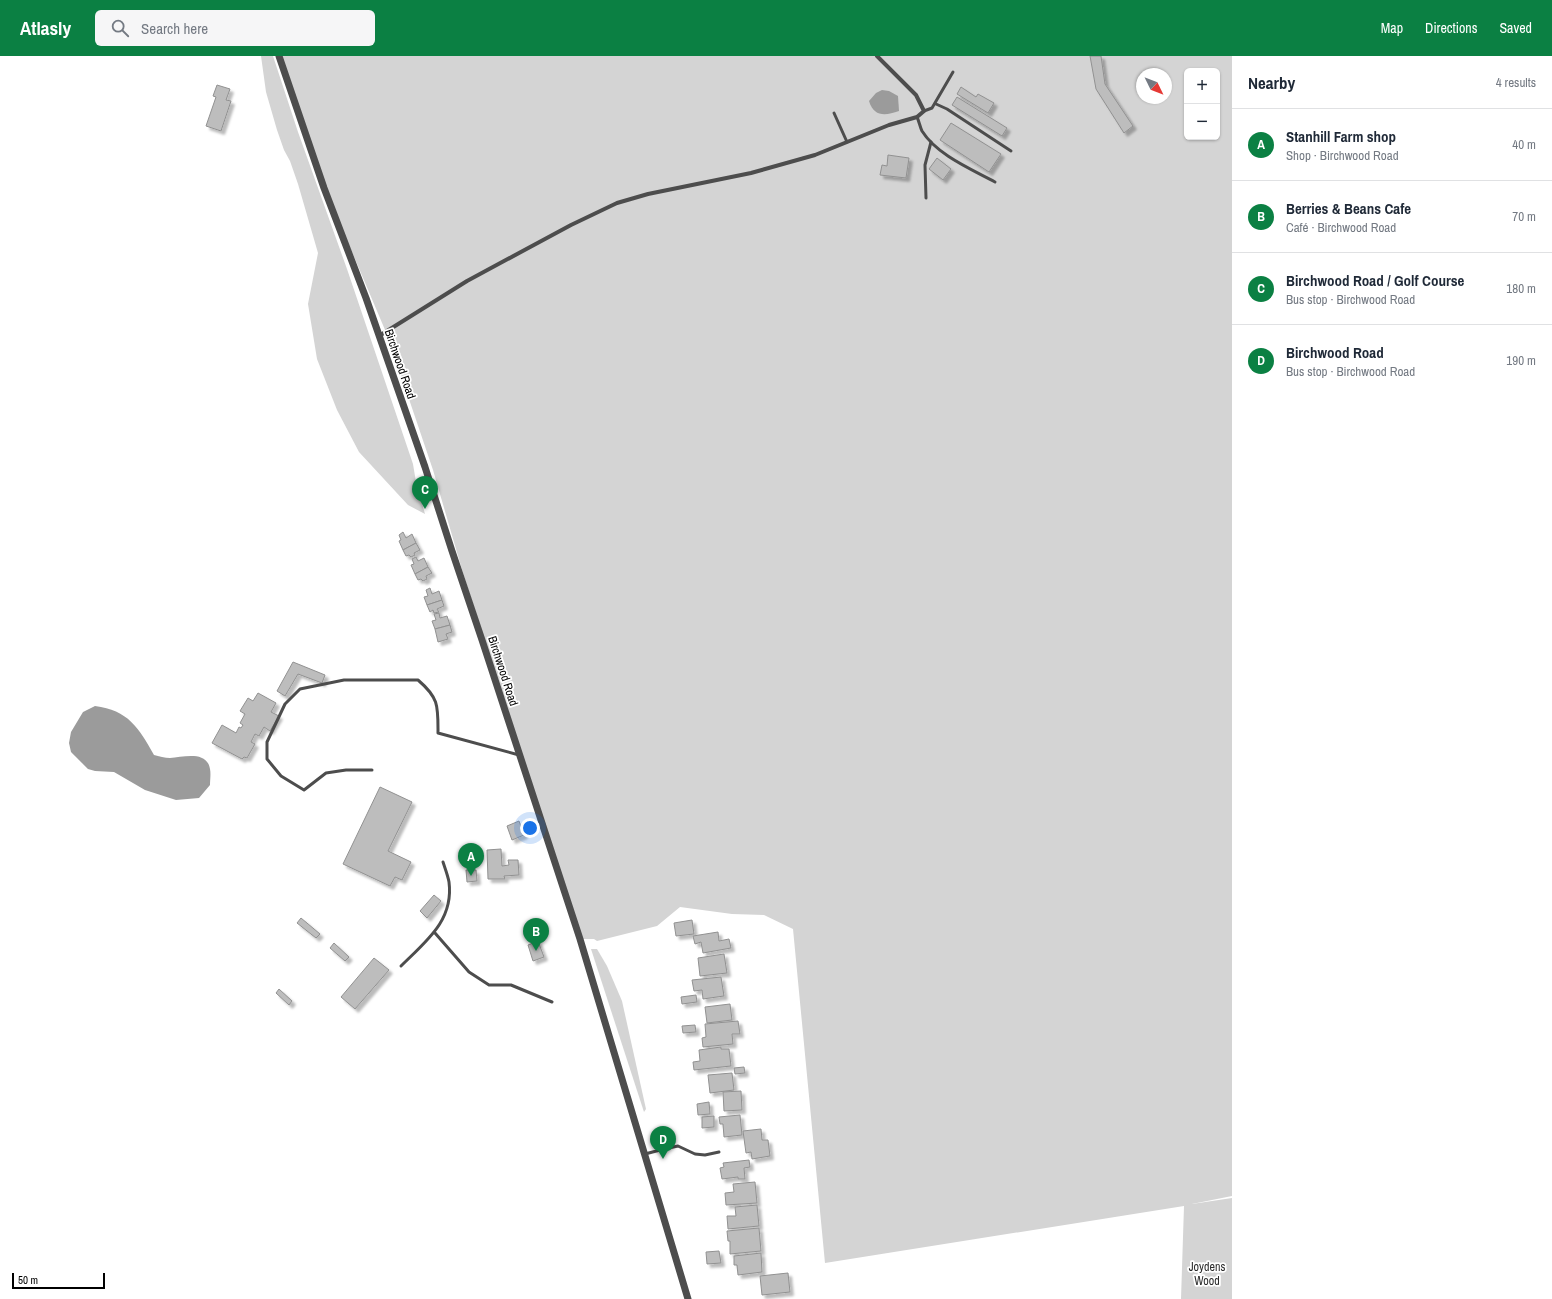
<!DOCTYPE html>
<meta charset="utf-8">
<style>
body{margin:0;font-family:"Archivo Narrow",sans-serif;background:#f6f6f7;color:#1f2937}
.controls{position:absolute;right:12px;top:12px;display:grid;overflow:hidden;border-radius:6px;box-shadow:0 1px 3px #0004}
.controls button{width:36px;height:36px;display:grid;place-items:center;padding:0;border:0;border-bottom:1px solid #e0e1e3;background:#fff;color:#1f2937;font:20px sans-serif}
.compass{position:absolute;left:1136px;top:12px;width:36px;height:36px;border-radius:50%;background:#fff;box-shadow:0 1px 3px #0004;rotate:133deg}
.scale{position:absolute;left:12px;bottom:10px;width:93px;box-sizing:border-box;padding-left:4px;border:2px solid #000;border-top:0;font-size:11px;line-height:14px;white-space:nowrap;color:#000;-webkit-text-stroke:3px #fff;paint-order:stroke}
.you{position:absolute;left:530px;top:772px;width:14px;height:14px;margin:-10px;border:3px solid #fff;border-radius:50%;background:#1a73e8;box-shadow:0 0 0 6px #1a73e833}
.badge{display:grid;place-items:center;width:26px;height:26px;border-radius:50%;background:#0b8043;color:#fff;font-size:13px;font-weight:700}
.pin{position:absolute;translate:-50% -33px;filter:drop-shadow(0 1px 2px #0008)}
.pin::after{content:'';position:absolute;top:21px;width:14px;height:12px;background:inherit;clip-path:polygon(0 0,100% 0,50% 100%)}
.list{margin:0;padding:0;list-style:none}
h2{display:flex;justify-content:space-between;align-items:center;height:52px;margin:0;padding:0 16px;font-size:17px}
h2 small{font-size:13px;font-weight:400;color:#747a83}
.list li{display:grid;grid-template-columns:26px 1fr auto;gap:12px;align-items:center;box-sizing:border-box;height:72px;padding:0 16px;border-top:1px solid #e0e1e3}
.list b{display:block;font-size:15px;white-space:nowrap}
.list p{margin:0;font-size:13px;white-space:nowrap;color:#747a83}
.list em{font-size:13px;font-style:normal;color:#747a83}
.icon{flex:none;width:22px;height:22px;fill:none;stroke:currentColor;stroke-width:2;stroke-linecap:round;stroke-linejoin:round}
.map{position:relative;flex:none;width:1232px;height:1243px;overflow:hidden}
header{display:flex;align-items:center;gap:24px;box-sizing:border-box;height:56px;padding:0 20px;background:#0b8043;color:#fff}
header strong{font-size:19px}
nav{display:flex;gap:22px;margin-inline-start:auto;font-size:14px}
.search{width:280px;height:36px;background:#f6f6f7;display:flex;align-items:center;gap:10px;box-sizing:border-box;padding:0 14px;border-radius:6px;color:#747a83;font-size:15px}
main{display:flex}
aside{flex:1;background:#fff}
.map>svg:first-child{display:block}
.green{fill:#d4d4d4;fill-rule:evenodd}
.water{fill:#9b9b9b}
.building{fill:#bdbdbd;stroke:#919191;filter:url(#shadow)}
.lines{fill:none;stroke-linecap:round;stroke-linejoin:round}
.service{stroke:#4d4d4d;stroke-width:3}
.minor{stroke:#4d4d4d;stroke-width:4}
.tertiary{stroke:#4d4d4d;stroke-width:7}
.labels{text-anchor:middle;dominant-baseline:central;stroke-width:3.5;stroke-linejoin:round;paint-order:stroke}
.street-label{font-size:12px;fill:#000;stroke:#fff}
.park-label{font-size:12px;fill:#2b2b2b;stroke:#fff}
</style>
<header>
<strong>Atlasly</strong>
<div class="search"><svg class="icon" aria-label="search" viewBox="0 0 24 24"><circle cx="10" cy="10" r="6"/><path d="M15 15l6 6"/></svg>Search here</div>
<nav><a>Map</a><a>Directions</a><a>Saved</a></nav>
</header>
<main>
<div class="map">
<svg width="1232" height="1243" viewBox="0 0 1232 1243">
<defs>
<filter id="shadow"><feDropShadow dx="3.5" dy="3.5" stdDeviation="1" flood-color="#0004"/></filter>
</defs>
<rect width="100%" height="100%" fill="#fff"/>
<g class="green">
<path d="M261,0H273L298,76L347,213L413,408L416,426L425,458L408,449L359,396L337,354L317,303L308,248L318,197L298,128L290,105L284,94L277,74L266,36Z"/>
<path d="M279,0H1232V1140L1192,1148L1232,1142V1243H1181L1184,1150L825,1207L793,873L764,859L732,858L680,851L657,870L597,885L594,883H581L463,517L433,414L388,281L325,132ZM1187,15H1217V81H1187ZM1142,18H1166V42H1142Z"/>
<path d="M591,893H597L607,910L622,945L646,1053L644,1056Z"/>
</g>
<g class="water">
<path d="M882,34L889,35L898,40L899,55C885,60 874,61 869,45L876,37Z"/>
<path d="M95,650C128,654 139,672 154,699C159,700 165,702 170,702C183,701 207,694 210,713C211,718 210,724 210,729L199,742L176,744L145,734L114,716L95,715L88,713L71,696L69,687L71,676L83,656Z"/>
</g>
<g class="building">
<path d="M1090,0H1101L1105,28L1133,70L1124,77L1096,33Z"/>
<path d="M217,29L230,33L226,44L231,45L221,75L206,70L216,41L213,40Z"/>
<path d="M961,31L976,41L978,38L994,47L988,57L957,38Z"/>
<path d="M957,41L1007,72L1002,80L952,49Z"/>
<path d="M951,67L1001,98L989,116L940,84Z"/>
<path d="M888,99L909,102L906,122L880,119L882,109L887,110Z"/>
<path d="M937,102L951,113L943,124L929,113Z"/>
<path d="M403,476L406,482L412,478L416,487L403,494L399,485L401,484L399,479Z"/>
<path d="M416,487L420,494L414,497L415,499L411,501L409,499L406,500L403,494Z"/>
<path d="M416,501L418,505L424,502L428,511L415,518L411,509L414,508L412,503Z"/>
<path d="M428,511L432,517L426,520L427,523L423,525L421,523L418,524L415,518Z"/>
<path d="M430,532L432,538L439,535L442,544L427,549L424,541L428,540L426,534Z"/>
<path d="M442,544L444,550L437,553L439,556L434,557L433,554L430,556L427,549Z"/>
<path d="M439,557L440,562L447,560L450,569L435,573L432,565L436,564L434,558Z"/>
<path d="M450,569L452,576L446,578L448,583L438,586L435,573Z"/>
<path d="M293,606L325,619L322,627L298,618L285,640L277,635Z"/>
<path d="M258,637L276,647L271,656L279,660L270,675L264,671L259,680L255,678L251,686L255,688L247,702L244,701L242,703L212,687L222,669L236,677L239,671L241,672L243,669L240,667L245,658L240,655L248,642L253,645Z"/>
<path d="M380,731L412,746L388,795L411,806L402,824L395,821L390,830L343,808Z"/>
<path d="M519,765L524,779L512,784L507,770Z"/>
<path d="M501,793L502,810L509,809L508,804H518L519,819L504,820L505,823H488L487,794Z"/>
<path d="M466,814H476L477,825L467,826Z"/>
<path d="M434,839L441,845L427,862L420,855Z"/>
<path d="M301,862L320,878L316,882L297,867Z"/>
<path d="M692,864L694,878L676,880L674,867Z"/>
<path d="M718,876L719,885L729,883L731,892L703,897L701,886L695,888L693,880Z"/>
<path d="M538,885L544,901L533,905L528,889Z"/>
<path d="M334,887L349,901L345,905L330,892Z"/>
<path d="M724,898L727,917L700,920L698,902Z"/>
<path d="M374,902L389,914L355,953L341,941Z"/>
<path d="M721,921L724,940L703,943L702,934L694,935L692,924Z"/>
<path d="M279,933L292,945L289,949L276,937Z"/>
<path d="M696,939L697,946L682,948L681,941Z"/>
<path d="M730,948L732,964L707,967L705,951Z"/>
<path d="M738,965L740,978H732L733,988L703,991L702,982L706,981L705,968Z"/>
<path d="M695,969L696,976L683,977L682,970Z"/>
<path d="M721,991V993H729L731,1010L694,1014L693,1006L700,1005L699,994Z"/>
<path d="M744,1011L745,1017L735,1018L734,1012Z"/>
<path d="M732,1017L734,1034L710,1037L708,1019Z"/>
<path d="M741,1035L742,1054L724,1055L723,1036Z"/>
<path d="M709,1046L710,1058L698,1059L697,1048Z"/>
<path d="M740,1059L742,1079L724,1081L723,1068H720L719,1061Z"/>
<path d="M714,1060V1071L702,1072V1061Z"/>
<path d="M761,1073L762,1084H768L770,1100L752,1103L751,1096L746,1097L743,1075Z"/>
<path d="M749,1104L750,1111L744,1112L745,1123H738V1121L722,1123L720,1112L724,1111L723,1107Z"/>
<path d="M755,1126L757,1147L726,1149L725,1137L734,1136L733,1128Z"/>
<path d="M757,1149L759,1170L728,1173L727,1160H736L735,1151Z"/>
<path d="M759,1172L761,1195L730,1198V1185H728L727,1175Z"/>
<path d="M719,1195L721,1207L707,1208L706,1196Z"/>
<path d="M761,1197L762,1216L738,1219L737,1209H734V1200Z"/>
<path d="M788,1217L790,1236L762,1239L760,1220Z"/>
</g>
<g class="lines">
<g class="service">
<path d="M936,48L947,53L1011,95"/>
<path d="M924,55L932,52L953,16"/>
<path d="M834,57L847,86"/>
<path d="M917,61C919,65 920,71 922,75C937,99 971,113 995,126"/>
<path d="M926,142L925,109L931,86"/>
<path d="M372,714H346L326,717L304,734L281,720L267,703V686L285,648L300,633L344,624H418C439,642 438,650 438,677L519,699"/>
<path d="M435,877L469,916L489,929H511L552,946"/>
<path d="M401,910C425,886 454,865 449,826C448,820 445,812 443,806"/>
<path d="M645,1098L664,1093L678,1090L695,1098L705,1099L719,1096"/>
</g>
<path class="minor" d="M379,280L467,225L571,169L617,147L648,138L751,117L815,99L889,69L917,61L924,55L916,39L877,0"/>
<path class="tertiary" d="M279,0L324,132L366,242L425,411L452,495L482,584L580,883L688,1243"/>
</g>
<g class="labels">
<g class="street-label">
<text transform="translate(400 308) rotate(71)">Birchwood Road</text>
<text transform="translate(503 615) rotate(72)">Birchwood Road</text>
</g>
<g class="park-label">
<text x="1207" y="1211">Joydens<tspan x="1207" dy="14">Wood</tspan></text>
</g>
</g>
</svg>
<div class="controls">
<button>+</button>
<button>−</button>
</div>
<svg class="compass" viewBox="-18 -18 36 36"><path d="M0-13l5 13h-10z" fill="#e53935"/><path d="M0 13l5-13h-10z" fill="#747a83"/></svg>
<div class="scale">50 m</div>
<div class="you"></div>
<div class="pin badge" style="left:471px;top:820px">A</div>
<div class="pin badge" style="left:536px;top:895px">B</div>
<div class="pin badge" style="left:425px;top:453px">C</div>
<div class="pin badge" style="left:663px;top:1103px">D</div>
</div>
<aside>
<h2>Nearby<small>4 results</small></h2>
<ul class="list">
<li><span class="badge">A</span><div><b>Stanhill Farm shop</b><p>Shop · Birchwood Road</p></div><em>40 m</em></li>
<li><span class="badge">B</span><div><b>Berries &amp; Beans Cafe</b><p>Café · Birchwood Road</p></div><em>70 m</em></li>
<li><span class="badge">C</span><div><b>Birchwood Road / Golf Course</b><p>Bus stop · Birchwood Road</p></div><em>180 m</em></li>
<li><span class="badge">D</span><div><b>Birchwood Road</b><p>Bus stop · Birchwood Road</p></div><em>190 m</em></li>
</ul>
</aside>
</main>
